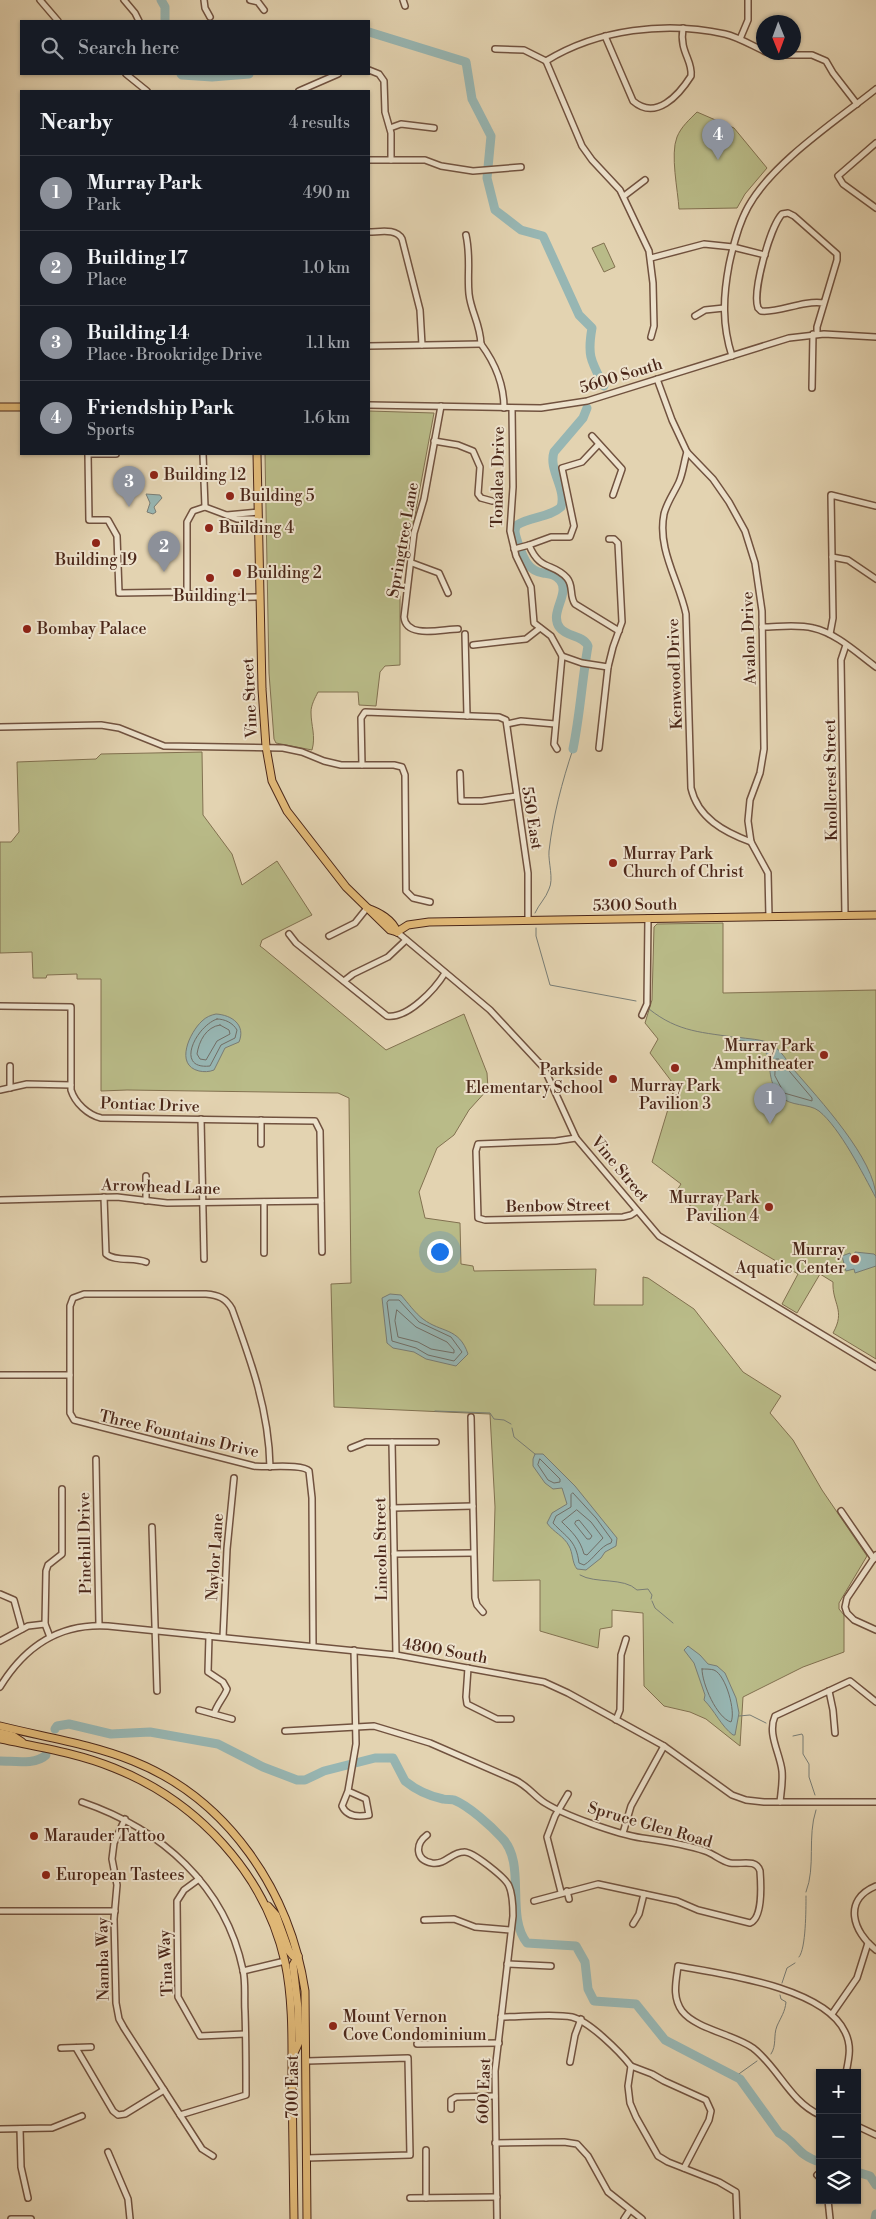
<!DOCTYPE html>
<meta charset="utf-8">
<style>
body{margin:0;font-family:"Libre Bodoni",serif;background:#242831;color:#f1f3f6}
.controls{position:absolute;right:15px;bottom:15px;display:grid;overflow:hidden;border-radius:0px;box-shadow:0 1px 4px #0004}
.controls button{width:45px;height:45px;display:grid;place-items:center;padding:0;border:0;border-bottom:1px solid #363941;background:#171b24;color:#f1f3f6;font:25px sans-serif}
.compass{position:absolute;left:756px;top:15px;width:45px;height:45px;border-radius:50%;background:#171b24;box-shadow:0 1px 4px #0004;rotate:179deg}
.you{position:absolute;left:439px;top:1251px;width:18px;height:18px;margin:-12px;border:4px solid #fff;border-radius:50%;background:#1a73e8;box-shadow:0 0 0 8px #1a73e833}
.badge{display:grid;place-items:center;width:32px;height:32px;border-radius:50%;background:#8c9099;color:#fff;font-size:16px;font-weight:700}
.pin{position:absolute;translate:-50% -41px;filter:drop-shadow(0 1px 2px #0008)}
.pin::after{content:'';position:absolute;top:26px;width:18px;height:15px;background:inherit;clip-path:polygon(0 0,100% 0,50% 100%)}
.list{margin:0;padding:0;list-style:none}
h2{display:flex;justify-content:space-between;align-items:center;height:65px;margin:0;padding:0 20px;font-size:21px}
h2 small{font-size:16px;font-weight:400;color:#9ea1a6}
.list li{display:grid;grid-template-columns:32px 1fr auto;gap:15px;align-items:center;box-sizing:border-box;height:75px;padding:0 20px;border-top:1px solid #363941}
.list b{display:block;font-size:19px;white-space:nowrap}
.list p{margin:0;font-size:16px;white-space:nowrap;color:#9ea1a6}
.list em{font-size:16px;font-style:normal;color:#9ea1a6}
.icon{flex:none;width:28px;height:28px;fill:none;stroke:currentColor;stroke-width:2;stroke-linecap:round;stroke-linejoin:round}
.map{position:relative;flex:none;width:876px;height:2219px;overflow:hidden}
.search{position:absolute;background:#171b24;box-shadow:0 1px 4px #0004;left:20px;top:20px;width:350px;height:55px;display:flex;align-items:center;gap:12px;box-sizing:border-box;padding:0 18px;border-radius:0px;color:#9ea1a6;font-size:19px}
.panel{position:absolute;background:#171b24;box-shadow:0 1px 4px #0004;left:20px;top:90px;width:350px;height:365px;border-radius:0px}
.map>svg:first-child{display:block}
.green{fill:#b9bb88;stroke:#827150}
.water{fill:#97b6b3;stroke:#797d75}
.lines{fill:none;stroke-linecap:round;stroke-linejoin:round}
.shore{stroke:#716e66;stroke-width:1}
.stream{stroke:#797d75;stroke-width:1}
.river{stroke:#97b6b3;stroke-width:9}
.minor-casing{stroke:#71523f;stroke-width:8}
.major-casing{stroke:#4b2719;stroke-width:9}
.minor{stroke:#ede2cc;stroke-width:5}
.major{stroke:#e2ba78;stroke-width:7}
.poi-dot{fill:#8f2418;stroke:#ede2cc;stroke-width:2}
.labels{text-anchor:middle;dominant-baseline:central;stroke-width:4;stroke-linejoin:round;paint-order:stroke}
.street-label{font-size:16px;fill:#4b2719;stroke:#ede2cc}
.poi-label{font-size:16px;fill:#4b2719;stroke:#ede2cc;text-anchor:start}
</style>
<div class="map">
<svg width="876" height="2219" viewBox="0 0 876 2219">
<rect width="100%" height="100%" fill="#e3d3b1"/>
<filter id="stains"><feTurbulence type="fractalNoise" baseFrequency=".004" numOctaves="4"/><feColorMatrix values="0 0 0 0 .2 0 0 0 0 .09 0 0 0 0 .02 0 0 0 .5 -.17"/></filter>
<radialGradient id="worn" r=".72"><stop offset=".6" stop-color="#630" stop-opacity="0"/><stop offset="1" stop-color="#630" stop-opacity=".3"/></radialGradient>
<g class="green">
<path d="M697,112L734,128L767,168L745,194L737,208L679,209C678,191 670,154 677,137C681,127 689,120 697,112Z"/>
<path d="M604,243L615,267L604,272L592,248Z"/>
<path d="M369,411L434,413L407,558L398,574L400,597V665L385,666L380,672L376,706L359,705L358,692H318C315,698 311,705 311,712C311,726 316,736 312,750L276,743L274,739L269,673L265,454H369Z"/>
<path d="M202,752L203,815L232,854L242,885L277,861L312,915L262,940L260,946L264,949L386,1050L464,1014L487,1073L488,1089L469,1110L454,1135L437,1148L419,1192L425,1218L460,1223L461,1264L473,1266L474,1271L596,1269L594,1305H643V1277L648,1278L694,1309L743,1372L781,1396L770,1413L793,1440L822,1490L867,1556L839,1603V1609L844,1615V1652L803,1667L743,1697L740,1746L706,1719L690,1712L664,1706L644,1686L643,1613L612,1610V1627L600,1629L598,1648L540,1631V1580L493,1581L495,1507L490,1414L334,1407L331,1284L351,1283L349,1098L338,1093L127,1090L101,1091V979H77V974L47,975L46,978H33L32,952L0,953V842H11L19,832L17,762L96,759L101,754Z"/>
<path d="M723,923V993L876,990V1359L833,1333C846,1310 832,1304 833,1282L820,1274L797,1313L782,1304L798,1274L698,1215L699,1213L675,1193L681,1184L652,1162L675,1086L650,1053L658,1039L645,1023L652,1000L654,927L657,924Z"/>
</g>
<g class="water">
<path d="M146,494L160,495L162,498L154,507L156,512L153,514L147,512L150,503Z"/>
<path d="M216,1014C232,1015 246,1025 239,1042L225,1048L214,1070C209,1072 204,1072 199,1071C174,1065 190,1032 202,1021C206,1017 211,1015 216,1014Z"/>
<path d="M737,1037C747,1039 763,1039 771,1044C781,1050 787,1061 794,1070C818,1098 876,1160 876,1198C863,1174 840,1128 819,1111C809,1103 790,1107 780,1096C758,1070 786,1046 737,1040Z"/>
<path d="M855,1252L874,1254L876,1256V1266L855,1273L854,1269L846,1271L842,1256L850,1253L854,1264Z"/>
<path d="M390,1294L401,1295C408,1303 415,1313 423,1319C441,1333 459,1327 468,1354L456,1366L426,1359L414,1352L393,1348L387,1343L382,1298Z"/>
<path d="M535,1454H543L575,1486L617,1538L616,1546L605,1552L601,1558L586,1570L577,1569C572,1563 573,1553 569,1546C564,1536 553,1532 547,1523L552,1513L567,1504L562,1488L553,1489L545,1483L533,1466V1459Z"/>
<path d="M688,1646L700,1655L708,1664L717,1666L725,1673L736,1698L739,1713L735,1735H733C721,1726 715,1711 704,1700L705,1695L694,1663L684,1650Z"/>
</g>
<g class="lines">
<g class="shore">
<path d="M217,1019C225,1019 233,1023 237,1030L235,1038L221,1045L210,1066C174,1070 196,1026 217,1019Z"/>
<path d="M220,1025L229,1030L230,1034L217,1041L206,1060L200,1059L197,1054C199,1041 206,1027 220,1025Z"/>
<path d="M776,1059H779L812,1098V1101L784,1093L775,1076Z"/>
<path d="M389,1300H399L419,1322L451,1337L462,1352L454,1361L428,1355L416,1348L392,1341L387,1303Z"/>
<path d="M397,1310L416,1327L447,1342L454,1350V1353L431,1349L418,1342L398,1337L395,1321Z"/>
<path d="M540,1459L560,1479V1482L554,1483L548,1480L538,1465Z"/>
<path d="M573,1493L596,1518L612,1540L611,1543C600,1546 594,1559 584,1565L579,1563C576,1540 567,1538 553,1523L556,1516L571,1507V1495Z"/>
<path d="M577,1510L591,1522L603,1538L587,1555L584,1554C580,1539 572,1532 562,1522Z"/>
<path d="M576,1521L579,1520L592,1536L590,1539H587L575,1524Z"/>
<path d="M702,1669C705,1669 711,1669 714,1670C726,1675 736,1712 731,1722C717,1718 702,1684 702,1669Z"/>
</g>
<g class="stream">
<path d="M535,913C539,904 546,898 549,889C554,879 548,862 549,851C553,816 562,782 573,749"/>
<path d="M536,928V936L550,985L636,1001"/>
<path d="M649,1009C679,1033 703,1032 739,1038"/>
<path d="M435,1411L490,1413L494,1419L504,1420L511,1424"/>
<path d="M512,1428L514,1437L535,1454"/>
<path d="M580,1575C595,1584 624,1577 637,1590L648,1589L652,1595L651,1599"/>
<path d="M652,1601L655,1608L673,1623"/>
<path d="M739,1716L750,1715L766,1723"/>
<path d="M793,1736L802,1734L803,1736V1754L809,1764V1777L815,1795"/>
<path d="M806,1892C816,1866 807,1837 816,1810"/>
<path d="M799,1957C806,1949 806,1909 806,1896"/>
<path d="M782,1983L787,1968L795,1963"/>
<path d="M771,2054C777,2045 773,2036 777,2026C781,2017 785,2012 786,2002L781,1999L780,1995"/>
<path d="M736,2076L757,2061"/>
</g>
<g class="river">
<path d="M161,0L165,7V21"/>
<path d="M369,32L466,62L472,99L491,136L487,178L495,210L521,230L543,236L579,315L592,328C587,356 591,361 604,386"/>
<path d="M181,74L182,75L212,77L249,74"/>
<path d="M573,749C580,715 582,680 588,646C583,635 567,637 560,628C548,613 571,594 560,580C555,574 550,574 543,573C527,571 523,556 518,543C516,536 513,531 517,525C531,516 549,518 561,507C567,489 548,470 554,452L583,418L587,408"/>
<path d="M55,1729L57,1726L69,1724L111,1734L150,1732L218,1744L263,1767L297,1780H305L324,1771L375,1758H393L405,1781C416,1790 429,1796 443,1799C447,1800 451,1799 454,1800C469,1806 491,1826 502,1838C527,1863 505,1916 527,1943L576,1946L585,1962L588,1989L594,2001L636,2004L665,2040L740,2079L779,2133C798,2143 796,2155 820,2162"/>
<path d="M0,1761C14,1761 36,1765 46,1755"/>
<path d="M857,2172L870,2176L876,2185"/>
<path d="M875,2219L876,2214"/>
</g>
<g class="minor-casing">
<g id="minor">
<path d="M40,0L58,21"/>
<path d="M124,0L135,13L139,21"/>
<path d="M204,0L205,8L210,17"/>
<path d="M250,0L258,2L264,10"/>
<path d="M403,0L405,6"/>
<path d="M605,36L633,101C656,121 679,95 691,76C693,60 679,52 683,28"/>
<path d="M740,39L748,20V0"/>
<path d="M495,49L524,50L546,61"/>
<path d="M766,52L775,55H812L826,61L833,73L857,104"/>
<path d="M546,61L582,146L592,160L620,190L649,251L653,283L654,326L651,337"/>
<path d="M546,61C598,29 666,21 725,34C738,37 751,45 764,51"/>
<path d="M369,70L379,74L384,81L385,112L391,133V160"/>
<path d="M126,74L147,91"/>
<path d="M299,91L338,74"/>
<path d="M390,128L401,124L434,128"/>
<path d="M876,143L838,176L843,184L876,208"/>
<path d="M369,160H425L441,166L473,171L521,167"/>
<path d="M624,196L645,180"/>
<path d="M369,232C380,232 396,228 402,239L420,310L422,345"/>
<path d="M466,235C471,258 467,274 469,294C471,312 480,323 481,344"/>
<path d="M651,258L704,244L733,247L765,255"/>
<path d="M695,316L705,310L724,308"/>
<path d="M817,334V327L837,260V254L794,216L788,213L782,214C770,227 752,292 758,308L761,311C780,313 801,300 824,303"/>
<path d="M481,344C495,363 504,384 504,408"/>
<path d="M369,346L481,344"/>
<path d="M732,356C722,325 723,297 729,265C733,246 738,225 748,207C772,163 836,121 876,89"/>
<path d="M657,379L672,420L687,452L713,479L729,502L745,531L755,563L762,611L764,749L760,773L750,800L748,821L751,842L768,873L769,917"/>
<path d="M812,388L813,334"/>
<path d="M369,405L541,408L587,401L789,338L824,334L876,337"/>
<path d="M441,406L424,499L414,533L404,617C406,639 442,629 458,629"/>
<path d="M512,408L513,487L510,531L516,556L531,587L534,623L551,636L562,656L554,744L557,749"/>
<path d="M592,436L622,469L613,495"/>
<path d="M434,441L458,445L473,451L480,467L478,494L481,498L492,501"/>
<path d="M598,445L582,462L562,468L574,526L570,537H551L529,545C540,572 553,562 567,578C574,586 569,596 575,604L619,631"/>
<path d="M687,452C684,462 683,473 679,482C674,493 667,502 664,514C657,549 679,581 686,614L691,788C698,818 724,832 751,842"/>
<path d="M88,454L89,520H108L117,536L119,593L183,592L204,598L259,597"/>
<path d="M88,454H116"/>
<path d="M203,454L205,507"/>
<path d="M227,515L258,512"/>
<path d="M514,549L529,545"/>
<path d="M832,557L848,560L876,579"/>
<path d="M412,563L439,573L448,593"/>
<path d="M187,593V522L193,511L205,507L237,519H258"/>
<path d="M762,627C778,627 797,624 813,628C836,633 857,653 876,667"/>
<path d="M465,634L467,716"/>
<path d="M830,634L833,618L831,495L876,506"/>
<path d="M473,645L526,639L540,628"/>
<path d="M562,656L582,663L608,667"/>
<path d="M507,724L521,721L555,724"/>
<path d="M0,727L101,725L119,728L164,746L283,748L302,752L324,761L341,765H394L402,767L405,775L406,891L413,898L430,902"/>
<path d="M599,748L608,667L613,647L622,622L618,543L614,539H609"/>
<path d="M362,765L361,718L365,712L499,717L506,720L528,873V920"/>
<path d="M460,773L461,801H482L516,796"/>
<path d="M845,915L841,660L846,645"/>
<path d="M397,932L490,1010L544,1068L576,1138L659,1236L876,1367"/>
<path d="M289,934L296,943L387,1016C408,1019 435,989 445,973"/>
<path d="M329,936L355,923L367,908"/>
<path d="M344,981L353,974L388,957L406,940"/>
<path d="M0,1006L71,1007V1090C75,1103 88,1115 101,1118L315,1121L320,1131L322,1252"/>
<path d="M642,1015L647,1004L648,918"/>
<path d="M10,1066V1088"/>
<path d="M0,1090L27,1084L71,1085"/>
<path d="M201,1119L204,1259"/>
<path d="M261,1120V1144"/>
<path d="M576,1138L556,1141L478,1144L476,1151L478,1218L485,1220L623,1217L631,1215L637,1211"/>
<path d="M104,1197L106,1254C115,1262 134,1257 146,1262"/>
<path d="M0,1200L117,1197L167,1203L321,1201"/>
<path d="M146,1201V1176"/>
<path d="M264,1202V1253"/>
<path d="M0,1375H70"/>
<path d="M471,1417L475,1598L477,1605L483,1612"/>
<path d="M392,1442L396,1655"/>
<path d="M351,1448L366,1442H436"/>
<path d="M96,1459L99,1625"/>
<path d="M270,1467C269,1411 251,1361 232,1309C226,1298 218,1295 206,1294H84L73,1298L70,1306V1413L74,1420L254,1466C266,1468 302,1463 309,1471L312,1498L313,1646"/>
<path d="M393,1508L473,1506"/>
<path d="M841,1511L874,1559"/>
<path d="M152,1527L157,1691"/>
<path d="M394,1554L473,1553"/>
<path d="M876,1555L847,1598L845,1607L847,1613L854,1620L876,1630"/>
<path d="M0,1594L14,1600L22,1629"/>
<path d="M209,1636L208,1672L223,1682L227,1689C225,1696 217,1704 214,1714"/>
<path d="M50,1637L45,1624L46,1571L48,1565L62,1554V1489"/>
<path d="M223,1637L227,1549L234,1478"/>
<path d="M0,1641L28,1626L45,1624"/>
<path d="M468,1668L466,1697L467,1704L497,1719H511"/>
<path d="M0,1687C25,1646 59,1623 108,1626L396,1655L544,1682L568,1693L664,1746L732,1795L746,1800L764,1802H876"/>
<path d="M829,1691L833,1710L835,1733"/>
<path d="M199,1710L232,1719"/>
<path d="M616,1720L620,1710L621,1655L626,1639"/>
<path d="M285,1731L374,1726L430,1743L515,1780C528,1786 534,1796 545,1803C566,1816 617,1834 642,1838C663,1841 685,1844 705,1851C714,1854 721,1861 730,1863C740,1865 756,1858 760,1871C761,1884 763,1918 750,1923L698,1910L677,1901L598,1884L534,1901"/>
<path d="M348,1791L366,1799L369,1815C359,1817 347,1817 342,1806L348,1791L356,1744L354,1650"/>
<path d="M82,1802C161,1829 225,1885 243,1970C246,1983 244,1998 245,2012C246,2040 246,2068 246,2095L180,2115"/>
<path d="M780,1802C781,1792 783,1782 782,1771C780,1753 767,1734 775,1716L850,1681L876,1702"/>
<path d="M125,1819L114,1843L112,1859L117,1885L114,1919L116,2003L119,2019L124,2028L202,2149L213,2156"/>
<path d="M623,1833L631,1806L664,1746"/>
<path d="M427,1835C415,1844 415,1860 432,1863C446,1865 451,1852 464,1852C472,1851 506,1878 509,1886C513,1895 513,1906 513,1916L495,2071L497,2219"/>
<path d="M199,1879L184,1890L177,1901L178,1997L200,2036L245,2034"/>
<path d="M876,1886C842,1900 853,1932 876,1950"/>
<path d="M567,1891L569,1899"/>
<path d="M561,1892L547,1837L555,1816L568,1794"/>
<path d="M0,1911H115"/>
<path d="M424,1920L454,1919L475,1927L511,1930"/>
<path d="M633,1924L639,1914L644,1894"/>
<path d="M507,1964L551,1966"/>
<path d="M243,1971L285,1961"/>
<path d="M832,2014L857,1978L868,1943"/>
<path d="M501,2017C521,2017 554,2013 572,2017C589,2021 620,2052 631,2066L628,2086L630,2103L636,2117L658,2156L668,2162L719,2182L736,2192L737,2219"/>
<path d="M417,2044L499,2043"/>
<path d="M61,2048L91,2047"/>
<path d="M76,2048L113,2111L118,2115L125,2114L164,2090"/>
<path d="M570,2062L575,2035L581,2019"/>
<path d="M631,2066L652,2074L664,2081L706,2100L711,2111L709,2120L684,2168"/>
<path d="M451,2109V2100L456,2097L495,2096"/>
<path d="M820,2115C790,2102 778,2067 753,2048C733,2034 696,2029 682,2011C672,1997 676,1982 678,1966C722,1974 824,1987 845,2032C852,2046 849,2058 846,2073"/>
<path d="M857,2126L876,2135"/>
<path d="M0,2129L52,2128L82,2116"/>
<path d="M20,2129L21,2167L28,2198"/>
<path d="M495,2143L564,2142L577,2144L588,2156L608,2192L642,2219"/>
<path d="M426,2150V2198"/>
<path d="M108,2152L128,2199L130,2219"/>
<path d="M306,2158L410,2155L408,2058L307,2061"/>
<path d="M817,2175L820,2178"/>
<path d="M410,2198L497,2197"/>
<path d="M828,2200L830,2219"/>
<path d="M11,2219H31"/>
<path d="M624,2219L630,2210"/>
</g>
</g>
<g class="major-casing">
<g id="major">
<path d="M0,407H21"/>
<path d="M257,454L262,689L266,747L272,781L287,811L346,887L390,930L397,932"/>
<path d="M367,908C379,912 393,920 397,932"/>
<path d="M397,932L408,925L429,922L876,915"/>
<path d="M0,1726C44,1737 91,1744 133,1761C228,1799 290,1891 305,1991L307,2219"/>
<path d="M0,1733L13,1736L22,1742"/>
<path d="M0,1739C38,1747 78,1753 114,1768C197,1801 265,1873 285,1962C293,2000 292,2040 292,2079C293,2126 293,2172 294,2219"/>
<path d="M268,1906L276,1915L289,1951L293,1956H298"/>
<path d="M293,2055L299,2042L298,2008L293,1965L298,1956"/>
</g>
</g>
<use href="#minor" class="minor"/>
<use href="#major" class="major"/>
</g>
<g class="poi-dot">
<circle cx="154" cy="475" r="5"/>
<circle cx="230" cy="496" r="5"/>
<circle cx="209" cy="528" r="5"/>
<circle cx="96" cy="543" r="5"/>
<circle cx="237" cy="573" r="5"/>
<circle cx="210" cy="578" r="5"/>
<circle cx="27" cy="629" r="5"/>
<circle cx="613" cy="863" r="5"/>
<circle cx="824" cy="1055" r="5"/>
<circle cx="675" cy="1068" r="5"/>
<circle cx="613" cy="1079" r="5"/>
<circle cx="769" cy="1207" r="5"/>
<circle cx="855" cy="1259" r="5"/>
<circle cx="34" cy="1836" r="5"/>
<circle cx="46" cy="1875" r="5"/>
<circle cx="333" cy="2026" r="5"/>
</g>
<g class="labels">
<g class="street-label">
<text transform="translate(621 376) rotate(-17)">5600 South</text>
<text transform="translate(498 477) rotate(-89)">Tonalea Drive</text>
<text transform="translate(403 540) rotate(-80)">Springtree Lane</text>
<text transform="translate(749 638) rotate(-92)">Avalon Drive</text>
<text transform="translate(675 674) rotate(-92)">Kenwood Drive</text>
<text transform="translate(250 698) rotate(-93)">Vine Street</text>
<text transform="translate(831 780) rotate(-91)">Knollcrest Street</text>
<text transform="translate(532 818) rotate(81)">550 East</text>
<text transform="translate(635 905) rotate(-1)">5300 South</text>
<text transform="translate(150 1105) rotate(2)">Pontiac Drive</text>
<text transform="translate(620 1169) rotate(50)">Vine Street</text>
<text transform="translate(161 1187) rotate(2)">Arrowhead Lane</text>
<text transform="translate(558 1206) rotate(-1)">Benbow Street</text>
<text transform="translate(179 1434) rotate(13)">Three Fountains Drive</text>
<text transform="translate(85 1543) rotate(-91)">Pinehill Drive</text>
<text transform="translate(381 1549) rotate(-91)">Lincoln Street</text>
<text transform="translate(215 1557) rotate(-86)">Naylor Lane</text>
<text transform="translate(445 1651) rotate(10)">4800 South</text>
<text transform="translate(650 1825) rotate(16)">Spruce Glen Road</text>
<text transform="translate(103 1959) rotate(-91)">Namba Way</text>
<text transform="translate(166 1963) rotate(-93)">Tina Way</text>
<text transform="translate(293 2087) rotate(-90)">700 East</text>
<text transform="translate(484 2091) rotate(-88)">600 East</text>
</g>
<g class="poi-label">
<text x="164" y="475">Building 12</text>
<text x="240" y="496">Building 5</text>
<text x="219" y="528">Building 4</text>
<text x="96" y="560" text-anchor="middle">Building 19</text>
<text x="247" y="573">Building 2</text>
<text x="210" y="596" text-anchor="middle">Building 1</text>
<text x="37" y="629">Bombay Palace</text>
<text x="623" y="854">Murray Park<tspan x="623" dy="18">Church of Christ</tspan></text>
<text x="814" y="1046" text-anchor="end">Murray Park<tspan x="814" dy="18">Amphitheater</tspan></text>
<text x="603" y="1070" text-anchor="end">Parkside<tspan x="603" dy="18">Elementary School</tspan></text>
<text x="675" y="1086" text-anchor="middle">Murray Park<tspan x="675" dy="18">Pavilion 3</tspan></text>
<text x="759" y="1198" text-anchor="end">Murray Park<tspan x="759" dy="18">Pavilion 4</tspan></text>
<text x="845" y="1250" text-anchor="end">Murray<tspan x="845" dy="18">Aquatic Center</tspan></text>
<text x="44" y="1836">Marauder Tattoo</text>
<text x="56" y="1875">European Tastees</text>
<text x="343" y="2017">Mount Vernon<tspan x="343" dy="18">Cove Condominium</tspan></text>
</g>
</g>
<rect width="100%" height="100%" filter="url(#stains)"/>
<rect width="100%" height="100%" fill="url(#worn)"/>
</svg>
<div class="controls">
<button>+</button>
<button>−</button>
<button><svg class="icon" aria-label="layers" viewBox="0 0 24 24"><path d="M12 4l9 5-9 5-9-5zM3 14l9 5 9-5"/></svg></button>
</div>
<svg class="compass" viewBox="-18 -18 36 36"><path d="M0-13l5 13h-10z" fill="#e53935"/><path d="M0 13l5-13h-10z" fill="#9ea1a6"/></svg>
<div class="you"></div>
<div class="pin badge" style="left:770px;top:1124px">1</div>
<div class="pin badge" style="left:164px;top:572px">2</div>
<div class="pin badge" style="left:129px;top:507px">3</div>
<div class="pin badge" style="left:718px;top:160px">4</div>
<div class="search"><svg class="icon" aria-label="search" viewBox="0 0 24 24"><circle cx="10" cy="10" r="6"/><path d="M15 15l6 6"/></svg>Search here</div>
<section class="panel">
<h2>Nearby<small>4 results</small></h2>
<ul class="list">
<li><span class="badge">1</span><div><b>Murray Park</b><p>Park</p></div><em>490 m</em></li>
<li><span class="badge">2</span><div><b>Building 17</b><p>Place</p></div><em>1.0 km</em></li>
<li><span class="badge">3</span><div><b>Building 14</b><p>Place · Brookridge Drive</p></div><em>1.1 km</em></li>
<li><span class="badge">4</span><div><b>Friendship Park</b><p>Sports</p></div><em>1.6 km</em></li>
</ul>
</section>
</div>
